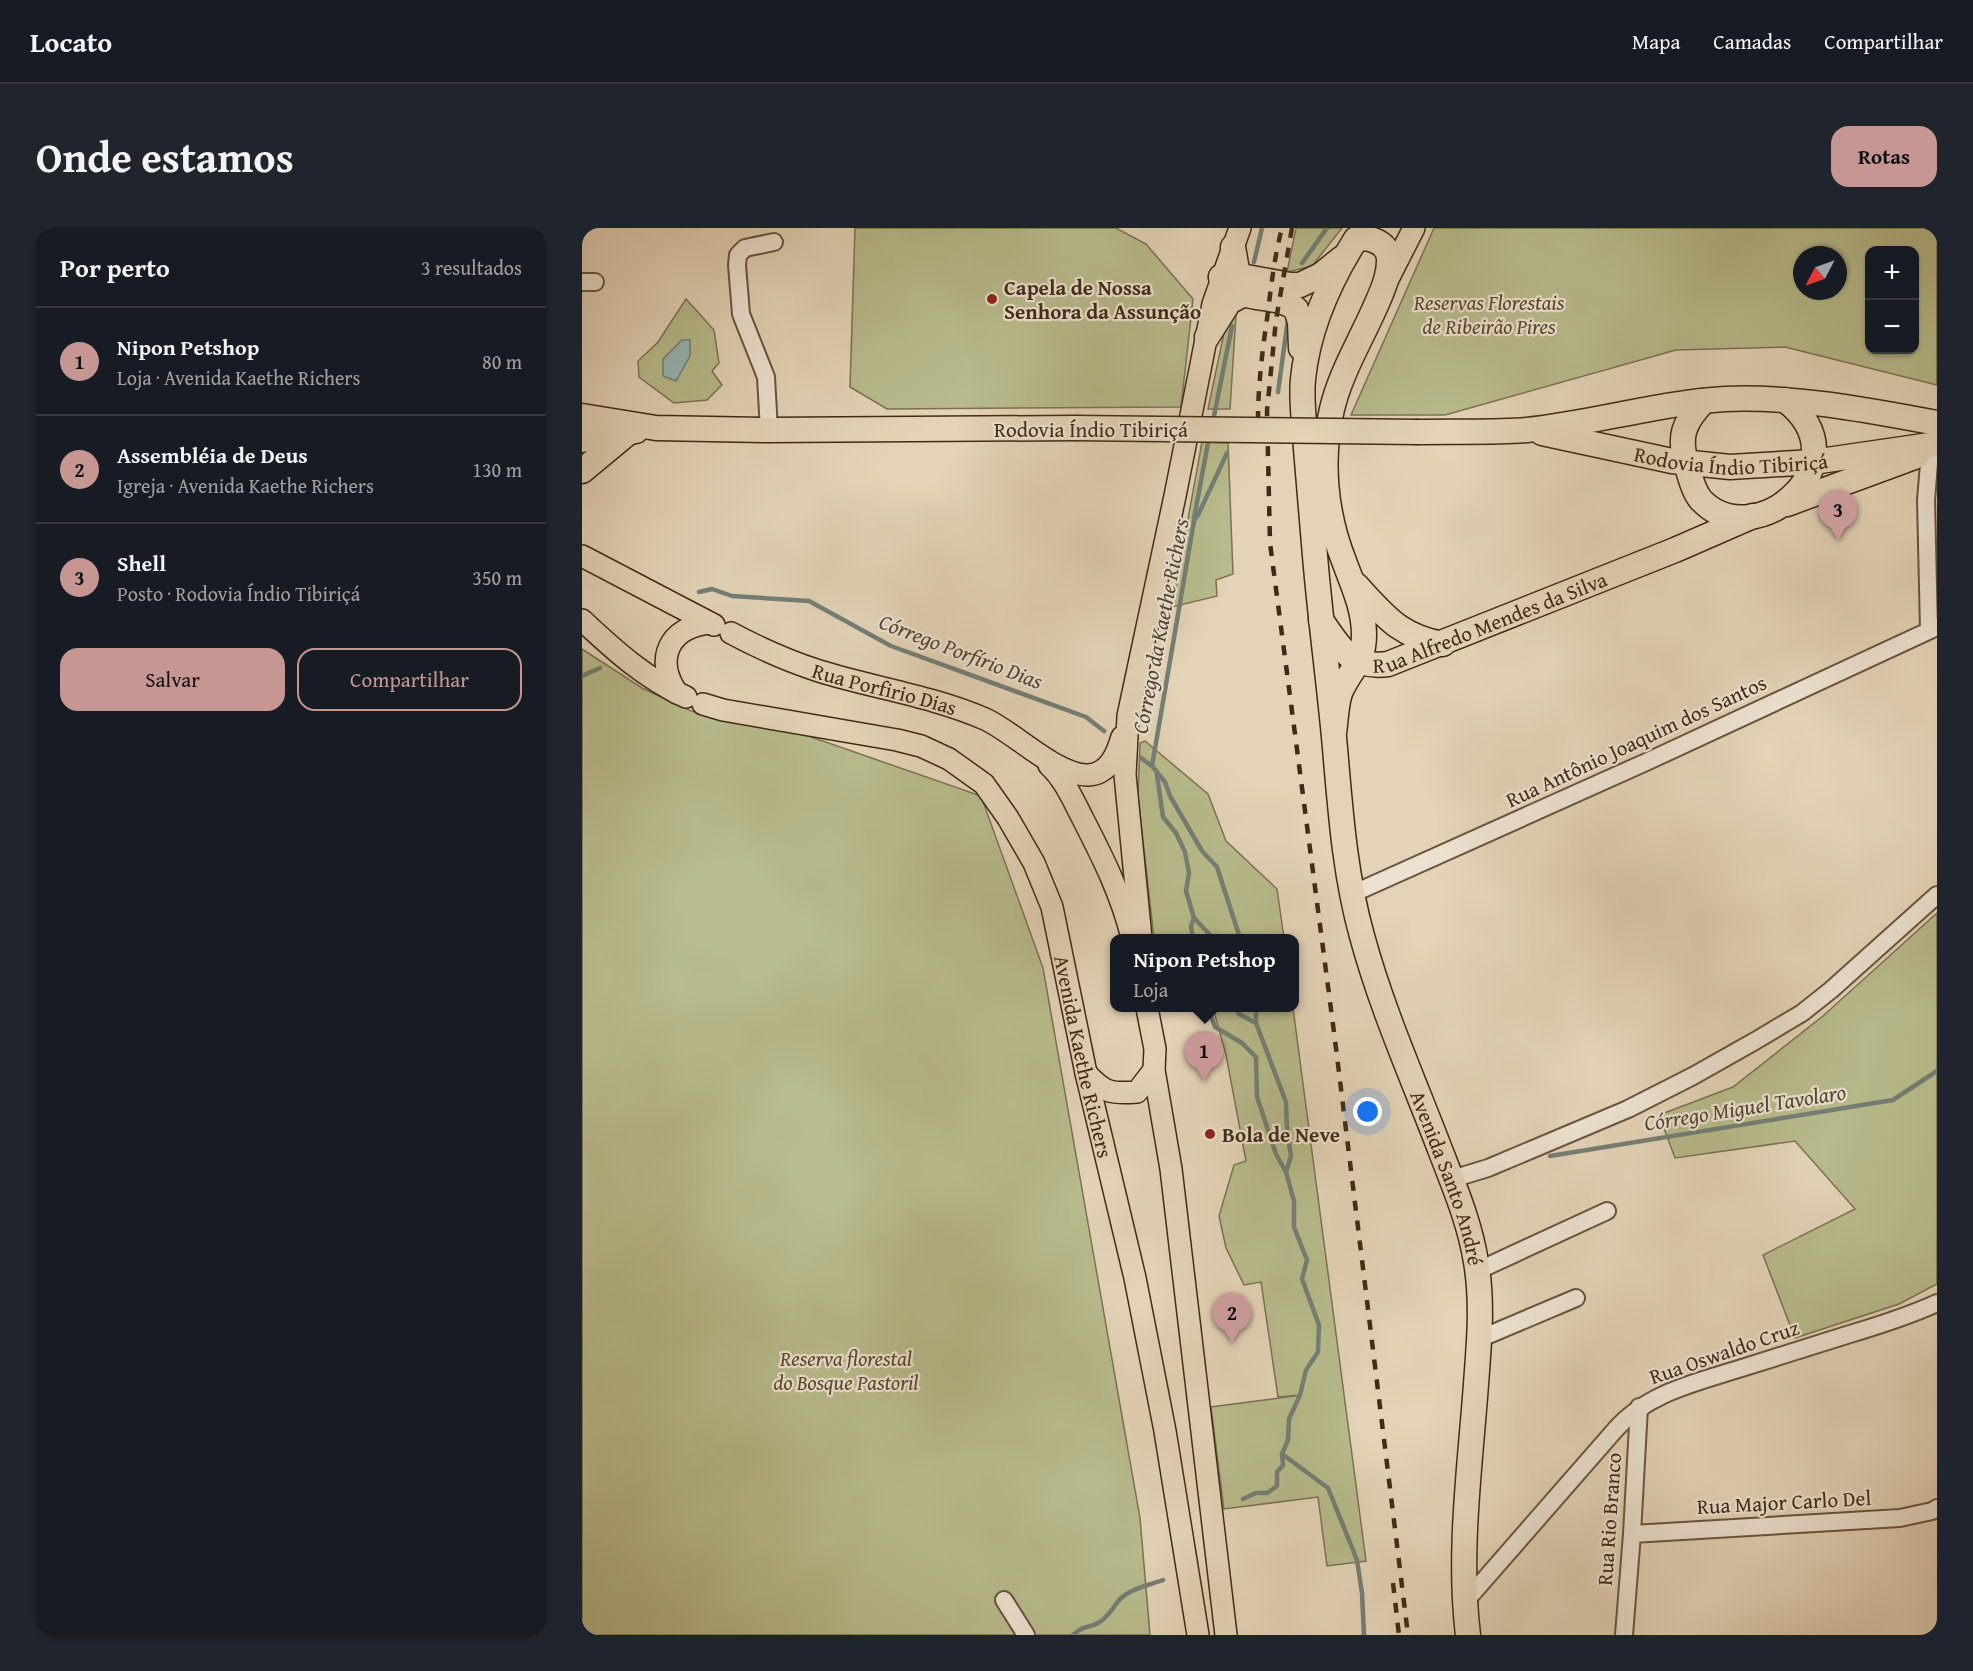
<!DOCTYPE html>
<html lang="pt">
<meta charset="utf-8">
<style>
body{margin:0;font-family:"Gentium Book Plus",serif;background:#20242c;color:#f1f3f6}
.controls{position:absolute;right:18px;top:18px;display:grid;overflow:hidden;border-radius:12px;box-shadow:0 2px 4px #0004}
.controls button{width:54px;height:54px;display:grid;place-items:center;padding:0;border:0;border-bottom:2px solid #363941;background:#171b24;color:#f1f3f6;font:30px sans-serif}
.compass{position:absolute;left:1211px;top:18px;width:54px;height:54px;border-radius:50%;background:#171b24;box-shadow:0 2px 4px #0004;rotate:229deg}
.you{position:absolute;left:786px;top:884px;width:21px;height:21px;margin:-15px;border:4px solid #fff;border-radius:50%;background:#1a73e8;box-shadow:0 0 0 9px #1a73e833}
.badge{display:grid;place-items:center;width:39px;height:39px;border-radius:50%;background:#c59692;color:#111;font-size:20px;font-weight:700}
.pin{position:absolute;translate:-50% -50px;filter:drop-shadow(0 2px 3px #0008)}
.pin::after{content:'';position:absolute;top:32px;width:21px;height:18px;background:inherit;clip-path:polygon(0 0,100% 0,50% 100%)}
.popup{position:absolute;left:528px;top:706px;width:189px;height:78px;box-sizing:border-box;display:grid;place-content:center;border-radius:12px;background:#171b24;filter:drop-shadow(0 2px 4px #0005);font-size:20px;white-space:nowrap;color:#9ea1a6}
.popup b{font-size:22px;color:#f1f3f6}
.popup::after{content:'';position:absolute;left:50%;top:100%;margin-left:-12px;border:12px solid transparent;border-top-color:#171b24}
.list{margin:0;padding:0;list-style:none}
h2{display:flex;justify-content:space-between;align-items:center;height:78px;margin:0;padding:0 24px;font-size:26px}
h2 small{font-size:20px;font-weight:400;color:#9ea1a6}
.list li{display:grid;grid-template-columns:39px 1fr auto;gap:18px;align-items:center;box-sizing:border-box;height:108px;padding:0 24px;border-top:2px solid #363941}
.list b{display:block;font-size:22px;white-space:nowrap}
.list p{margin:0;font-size:20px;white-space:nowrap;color:#9ea1a6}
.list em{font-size:20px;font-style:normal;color:#9ea1a6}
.actions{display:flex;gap:12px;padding:18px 24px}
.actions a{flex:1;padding:14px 0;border:2px solid #c59692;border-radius:18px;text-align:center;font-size:21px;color:#c59692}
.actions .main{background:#c59692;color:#111}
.map{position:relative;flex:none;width:1355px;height:1407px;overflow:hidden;border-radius:18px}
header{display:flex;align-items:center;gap:36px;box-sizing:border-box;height:84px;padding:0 30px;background:#171b24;border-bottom:2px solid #363941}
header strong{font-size:28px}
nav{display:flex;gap:33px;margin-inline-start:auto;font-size:21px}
.intro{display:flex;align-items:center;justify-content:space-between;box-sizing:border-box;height:144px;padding:0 36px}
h1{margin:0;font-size:42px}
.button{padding:15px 27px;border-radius:18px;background:#c59692;color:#111;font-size:21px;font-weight:700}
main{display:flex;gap:36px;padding:0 36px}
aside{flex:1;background:#171b24;border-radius:18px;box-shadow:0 2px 4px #0004}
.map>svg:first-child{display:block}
.green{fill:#b8bb8c;stroke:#7c7252;stroke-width:1.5;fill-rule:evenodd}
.water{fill:#96b7b4;stroke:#747f75;stroke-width:1.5}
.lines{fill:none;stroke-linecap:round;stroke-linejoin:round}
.stream{stroke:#747f75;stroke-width:4.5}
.minor-casing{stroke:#69543f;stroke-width:20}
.major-casing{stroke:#402a17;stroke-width:24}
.highway-casing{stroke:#402a17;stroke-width:27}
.minor{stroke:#ede2d1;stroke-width:16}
.major{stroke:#e4d3b8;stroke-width:21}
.highway{stroke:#e4d3b8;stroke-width:24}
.rail{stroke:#402a17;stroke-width:4.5;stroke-dasharray:10 10;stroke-linecap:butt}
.highway-bridge-casing{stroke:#402a17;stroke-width:27;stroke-linecap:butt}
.highway-bridge{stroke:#e4d3b8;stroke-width:24}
.poi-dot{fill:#8f2418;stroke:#ede2d1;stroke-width:2}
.labels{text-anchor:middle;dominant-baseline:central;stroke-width:4.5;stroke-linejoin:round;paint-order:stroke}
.poi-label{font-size:21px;font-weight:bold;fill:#402a17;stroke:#ede2d1;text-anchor:start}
.park-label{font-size:21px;font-style:italic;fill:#58472e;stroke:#ede2d1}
.street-label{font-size:21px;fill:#402a17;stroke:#ede2d1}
.water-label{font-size:22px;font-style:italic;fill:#514636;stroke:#ede2d1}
</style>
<header>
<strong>Locato</strong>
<nav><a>Mapa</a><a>Camadas</a><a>Compartilhar</a></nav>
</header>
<div class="intro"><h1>Onde estamos</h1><a class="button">Rotas</a></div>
<main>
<aside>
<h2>Por perto<small>3 resultados</small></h2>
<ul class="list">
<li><span class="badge">1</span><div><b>Nipon Petshop</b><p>Loja · Avenida Kaethe Richers</p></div><em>80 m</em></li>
<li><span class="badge">2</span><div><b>Assembléia de Deus</b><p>Igreja · Avenida Kaethe Richers</p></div><em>130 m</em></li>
<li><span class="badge">3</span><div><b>Shell</b><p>Posto · Rodovia Índio Tibiriçá</p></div><em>350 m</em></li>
</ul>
<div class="actions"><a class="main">Salvar</a><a>Compartilhar</a></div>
</aside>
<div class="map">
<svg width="1355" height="1407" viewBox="0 0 1355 1407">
<rect width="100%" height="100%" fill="#e4d3b8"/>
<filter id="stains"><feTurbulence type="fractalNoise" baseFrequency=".00333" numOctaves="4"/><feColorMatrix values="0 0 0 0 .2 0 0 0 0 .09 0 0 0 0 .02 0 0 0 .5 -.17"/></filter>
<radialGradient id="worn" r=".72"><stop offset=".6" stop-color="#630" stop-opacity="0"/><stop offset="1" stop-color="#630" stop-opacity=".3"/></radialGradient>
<g class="green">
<path d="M273,0H534L564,16L611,71L599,179L305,181L268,159Z"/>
<path d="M714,0H760L730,38L705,44Z"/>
<path d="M852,0H1355V157L1203,119L1094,122L863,187H769ZM1288,22H1332V122H1288ZM1220,27H1256V63H1220Z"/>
<path d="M104,71L132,102L137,135L130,143L140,157L125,172L92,175L57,149L56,133L76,114Z"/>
<path d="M654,87L648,181H626L642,105L647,91Z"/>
<path d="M620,214L646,215L651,346L634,352L635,368L590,379Z"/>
<path d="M0,421L60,460L109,483L212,503L399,568L461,740L558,1290L568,1407H0Z"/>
<path d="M563,513L626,566L644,613L695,661L702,710H572L556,569L558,515Z"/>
<path d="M1355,685V1056L1317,1076L1213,1110L1181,1027L1273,981L1213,913L1093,930L1077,887L1151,859L1241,788Z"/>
<path d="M631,780H711L784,1333L745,1338L736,1269L642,1281L629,1179L720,1167L696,1169L679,1054L662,1057L644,1020L637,988L652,937L664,933L644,827Z"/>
</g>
<path class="water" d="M100,112H108V128L94,153L81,148V131Z"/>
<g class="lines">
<g class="stream">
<path d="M672,34L680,0"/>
<path d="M720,35L745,0"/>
<path d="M696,164L706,91"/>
<path d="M631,193L650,98"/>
<path d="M645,225L617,285L612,293L570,538L583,554L588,568L620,623L635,639L658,710"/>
<path d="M612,290L627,210"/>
<path d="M117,364L130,361L150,368L227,373L309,418L504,489L522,503"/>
<path d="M0,448L18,440"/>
<path d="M559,530L570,538"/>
<path d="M575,547L581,589L594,605L603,624L607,645L604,663L612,690L631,710"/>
<path d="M611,710L609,698L612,690"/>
<path d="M626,780L633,799L660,815L674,829L675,869L694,926L704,944"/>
<path d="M653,780L657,786L674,795"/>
<path d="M968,928L1311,872L1355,843"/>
<path d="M700,1226L746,1260L775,1332L780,1365L782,1407"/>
<path d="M661,1271L674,1265H685L695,1258V1244L701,1237L700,1226L706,1212L707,1191L718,1167L724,1142L736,1124L737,1097L720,1051L725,1032L712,999V973L704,944L709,928L705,902L704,874L674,795V780"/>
<path d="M491,1407C503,1396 505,1401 516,1395C526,1390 531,1379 538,1371C550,1360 567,1357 581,1352"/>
</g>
<g class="minor-casing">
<g id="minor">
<path d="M0,54H13"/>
<path d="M187,202L184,149L159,86L155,37L156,27L163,20L192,14"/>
<path d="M1347,402L1344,272L1348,224"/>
<path d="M770,666L1062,535L1355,399"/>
<path d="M870,951L906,940L1046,881L1111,848L1173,813L1220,785L1249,762L1355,667"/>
<path d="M895,1043L1025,983"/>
<path d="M897,1111L994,1070"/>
<path d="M1050,1306L1318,1290L1350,1283L1355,1280"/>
<path d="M422,1372L444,1407"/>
<path d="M882,1375L1033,1202C1066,1164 1116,1154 1163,1139C1198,1128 1233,1117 1268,1106C1298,1097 1327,1088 1355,1075"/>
<path d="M1042,1407L1050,1306L1057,1179"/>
</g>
</g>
<g class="major-casing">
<g id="major">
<path d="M806,51L832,0"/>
<path d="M0,328L132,397"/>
<path d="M0,392C32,422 64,451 104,469"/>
<path id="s1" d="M149,405C177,420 206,433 237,443C292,460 350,468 403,491C432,504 475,548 506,547C527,546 535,526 540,509"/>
<path d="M95,465C72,431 87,399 128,395"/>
<path id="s2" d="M121,476L141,482L315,512L339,518L367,531L402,556L426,590L452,635L470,679L504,845L553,1050L583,1203L616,1407"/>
<path d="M467,537C483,552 491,572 501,591C521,630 540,668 550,710"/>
<path d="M559,710L543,547L546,488L593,268L631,76L658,0"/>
<path d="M565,780L573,821L572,842L589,941L644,1407"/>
<path d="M504,845C522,865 529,866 555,864L572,842"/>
</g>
</g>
<g class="highway-casing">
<g id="highway">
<path d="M651,19L655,42L659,48"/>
<path d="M639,49C646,56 653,63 662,66C679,72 700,69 714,81L718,94L719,120"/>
<path d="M639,49L659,48L708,57H718L739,47L760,30"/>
<path d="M625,109L647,74L662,66"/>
<path d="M1122,173C1101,195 1096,209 1105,238C1108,249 1112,264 1119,272C1173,329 1285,234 1203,172"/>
<path d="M0,188L74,200L187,202L493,200"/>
<path d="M836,204C872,203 909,205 945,202C1012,195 1076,175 1143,171C1214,168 1285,182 1355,195"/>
<path id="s3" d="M960,205L1090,233L1148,239L1231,234L1355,216"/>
<path d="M0,212L54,203"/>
<path d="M0,243L47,204"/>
<path d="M1205,276L1335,228"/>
<path d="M774,357C803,388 817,408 861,416"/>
<path id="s4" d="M739,392C758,420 769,441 806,436L1093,322L1171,288"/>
<path id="s5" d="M752,505C754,492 754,477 758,465C767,442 782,436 782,407C782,380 771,358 762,333C743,285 738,231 750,181C758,147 777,115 791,84C798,68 807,51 807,32C807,15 788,8 774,11C747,54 726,101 721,151C719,170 722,190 723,209C726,245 729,280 732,316C737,381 746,445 752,509C758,576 762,644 780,708C800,782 832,853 859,924C873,960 888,996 894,1034C901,1074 897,1116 894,1156C888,1239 876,1324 886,1407"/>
</g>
</g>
<use href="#minor" class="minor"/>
<use href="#major" class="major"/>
<use href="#highway" class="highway"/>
<g class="rail">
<path d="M710,0L694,92L685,183L688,315L753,812L826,1407"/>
<path d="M676,193C676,159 680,125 685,91C689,60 692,30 700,0"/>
<path d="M811,1355L817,1407"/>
</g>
<g class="highway-bridge-casing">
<path id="highway-bridge" d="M493,200L836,204"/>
</g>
<use href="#highway-bridge" class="highway-bridge"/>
</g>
<g class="poi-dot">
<circle cx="410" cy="71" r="6"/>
<circle cx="628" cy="906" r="6"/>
</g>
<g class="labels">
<g class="poi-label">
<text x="422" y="59">Capela de Nossa<tspan x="422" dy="24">Senhora da Assunção</tspan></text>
<text x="640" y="906">Bola de Neve</text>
</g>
<g class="park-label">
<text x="907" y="74">Reservas Florestais<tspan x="907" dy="24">de Ribeirão Pires</tspan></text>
<text x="264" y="1130">Reserva florestal<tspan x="264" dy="24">do Bosque Pastoril</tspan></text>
</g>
<g class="street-label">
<text x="509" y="201">Rodovia Índio Tibiriçá</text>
<text stroke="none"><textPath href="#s3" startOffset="192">Rodovia Índio Tibiriçá</textPath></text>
<text stroke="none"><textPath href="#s4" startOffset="196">Rua Alfredo Mendes da Silva</textPath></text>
<text stroke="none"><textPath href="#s1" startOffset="164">Rua Porfirio Dias</textPath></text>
<text transform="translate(1054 513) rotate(-25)">Rua Antônio Joaquim dos Santos</text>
<text stroke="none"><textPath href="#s2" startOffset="590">Avenida Kaethe Richers</textPath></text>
<text stroke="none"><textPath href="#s5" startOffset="1510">Avenida Santo André</textPath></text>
<text transform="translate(1142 1124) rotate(-19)">Rua Oswaldo Cruz</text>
<text transform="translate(1202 1274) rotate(-3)">Rua Major Carlo Del</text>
<text transform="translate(1027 1291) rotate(-86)">Rua Rio Branco</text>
</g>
<g class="water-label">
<text transform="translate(578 398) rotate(-79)">Córrego da Kaethe Richers</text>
<text transform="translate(379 423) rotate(21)">Córrego Porfírio Dias</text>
<text transform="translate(1163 879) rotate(-9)">Córrego Miguel Tavolaro</text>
</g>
</g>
<rect width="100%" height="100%" filter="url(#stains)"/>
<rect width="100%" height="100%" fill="url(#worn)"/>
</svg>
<div class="controls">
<button>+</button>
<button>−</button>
</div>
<svg class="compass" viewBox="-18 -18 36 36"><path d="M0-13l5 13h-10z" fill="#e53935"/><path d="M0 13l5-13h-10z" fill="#9ea1a6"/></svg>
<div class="you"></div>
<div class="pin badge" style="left:622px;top:853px">1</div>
<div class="popup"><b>Nipon Petshop</b>Loja</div>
<div class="pin badge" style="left:650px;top:1115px">2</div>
<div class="pin badge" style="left:1256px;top:312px">3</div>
</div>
</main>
